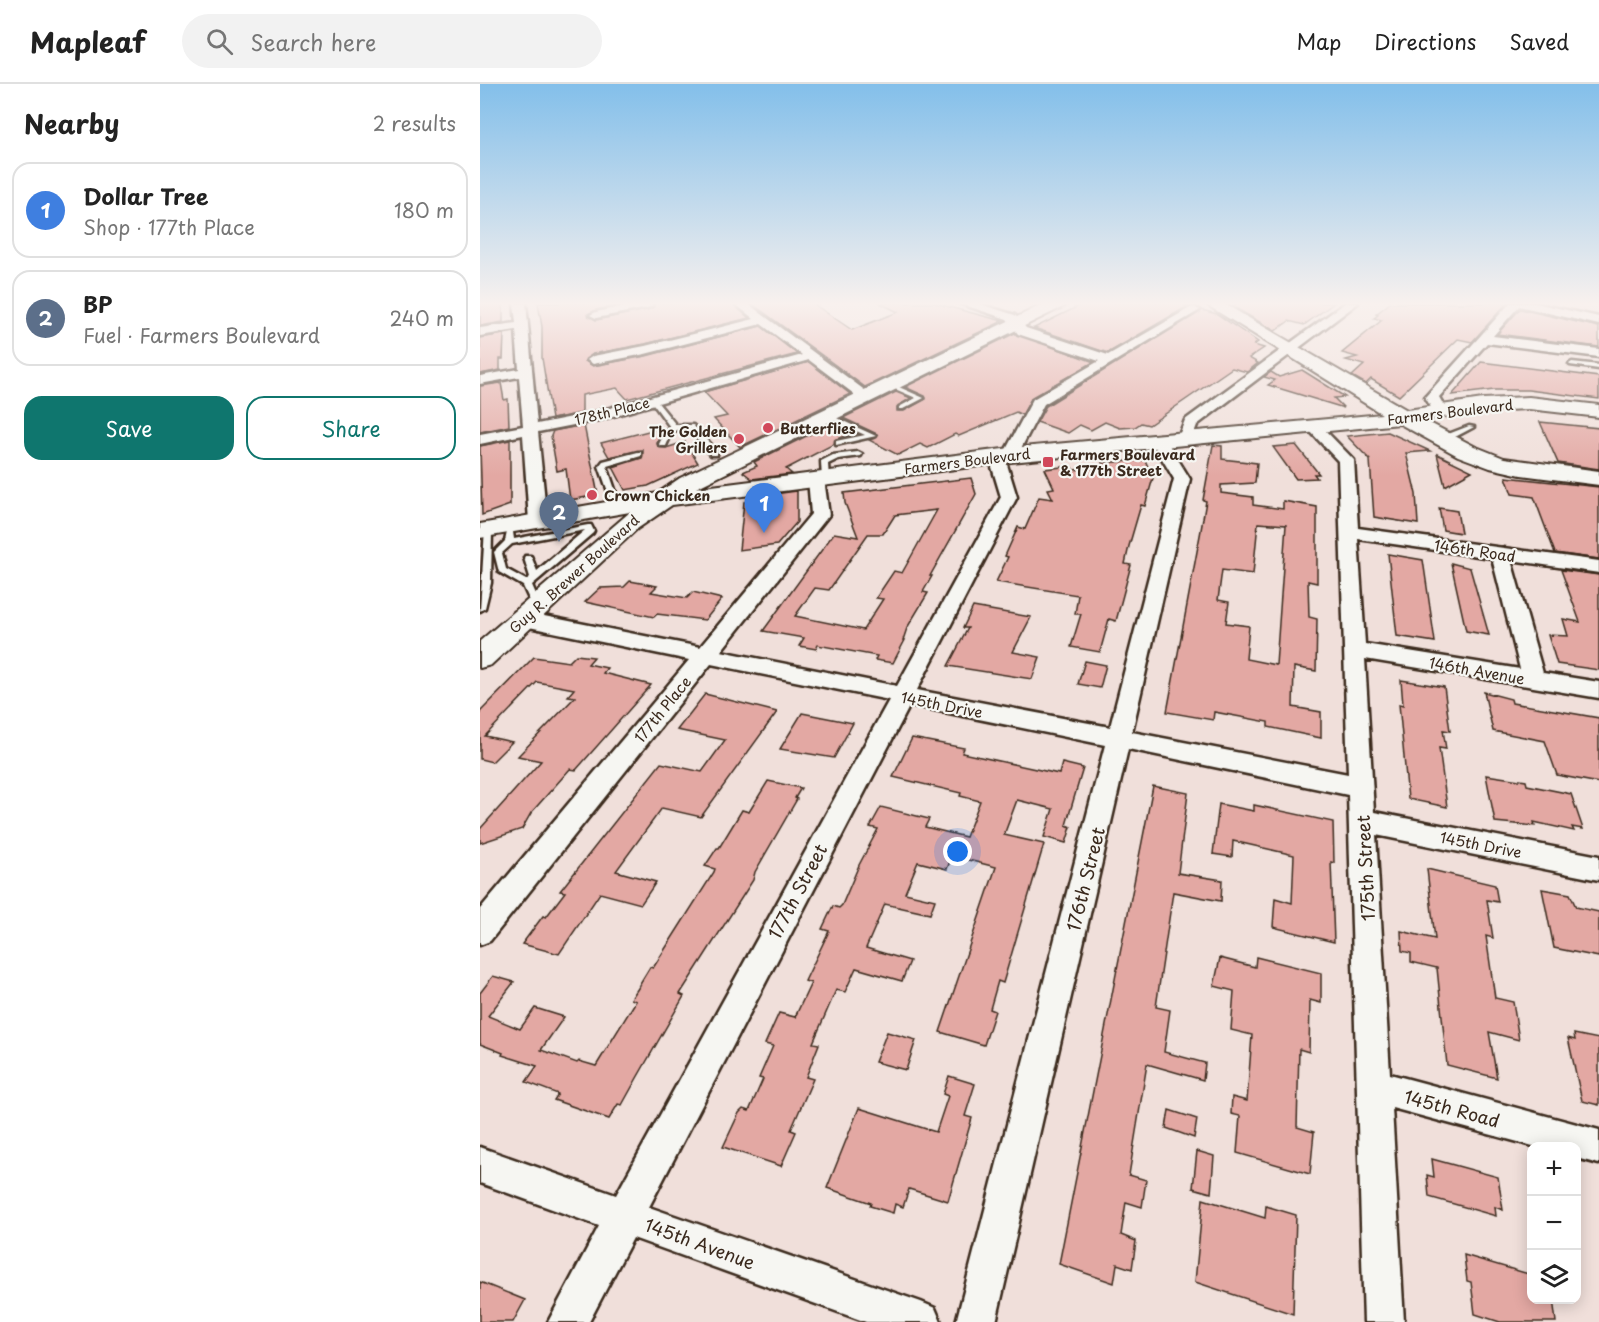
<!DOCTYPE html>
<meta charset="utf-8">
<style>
body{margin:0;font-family:"Playpen Sans",sans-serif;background:#f2f2f2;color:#222}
.controls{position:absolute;right:18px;bottom:18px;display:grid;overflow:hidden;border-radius:12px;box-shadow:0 3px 15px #0003}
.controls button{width:54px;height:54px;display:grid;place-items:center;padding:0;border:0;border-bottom:2px solid #e0e0e0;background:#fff;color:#222;font:30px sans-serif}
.you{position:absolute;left:478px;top:768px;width:21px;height:21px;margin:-15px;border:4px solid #fff;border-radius:50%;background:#1a73e8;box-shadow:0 0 0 9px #1a73e833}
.badge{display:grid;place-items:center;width:39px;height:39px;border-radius:50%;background:#0f766e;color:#fff;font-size:20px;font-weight:700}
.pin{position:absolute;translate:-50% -50px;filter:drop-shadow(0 2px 3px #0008)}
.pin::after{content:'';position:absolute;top:32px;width:21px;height:18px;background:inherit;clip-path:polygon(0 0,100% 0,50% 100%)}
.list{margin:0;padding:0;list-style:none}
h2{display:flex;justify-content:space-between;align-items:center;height:78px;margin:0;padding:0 24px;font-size:26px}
h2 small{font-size:20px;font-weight:400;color:#767676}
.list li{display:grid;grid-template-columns:39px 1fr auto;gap:18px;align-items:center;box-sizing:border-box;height:96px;margin:0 12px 12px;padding:0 12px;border:2px solid #e0e0e0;border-radius:18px}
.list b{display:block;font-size:22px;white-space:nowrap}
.list p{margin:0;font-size:20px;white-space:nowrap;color:#767676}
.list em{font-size:20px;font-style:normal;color:#767676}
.actions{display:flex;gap:12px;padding:18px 24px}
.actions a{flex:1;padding:14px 0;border:2px solid #0f766e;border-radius:18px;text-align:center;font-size:21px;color:#0f766e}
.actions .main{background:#0f766e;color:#fff}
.icon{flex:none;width:33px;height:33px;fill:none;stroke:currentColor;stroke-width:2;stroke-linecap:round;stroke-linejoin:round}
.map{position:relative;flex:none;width:1119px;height:1238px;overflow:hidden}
header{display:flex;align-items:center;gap:36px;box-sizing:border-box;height:84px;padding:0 30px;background:#fff;border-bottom:2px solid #e0e0e0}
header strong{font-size:28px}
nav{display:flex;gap:33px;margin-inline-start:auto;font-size:21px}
.search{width:420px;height:54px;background:#f2f2f2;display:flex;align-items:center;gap:15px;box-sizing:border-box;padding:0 21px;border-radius:33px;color:#767676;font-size:22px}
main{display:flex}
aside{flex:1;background:#fff}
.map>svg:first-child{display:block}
.building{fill:#e3a8a3;stroke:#3b2a1e;stroke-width:1.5;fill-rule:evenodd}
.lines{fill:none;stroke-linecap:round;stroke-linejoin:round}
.lane-casing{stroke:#3b2a1e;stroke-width:5}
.street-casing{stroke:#3b2a1e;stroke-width:5}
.secondary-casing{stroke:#3b2a1e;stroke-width:4}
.lane{fill:#f6f6f2;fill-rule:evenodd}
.street{fill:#f6f6f2;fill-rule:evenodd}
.secondary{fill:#f6f6f2;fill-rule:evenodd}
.poi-dot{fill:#d1495b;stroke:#f6f6f2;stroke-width:2}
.labels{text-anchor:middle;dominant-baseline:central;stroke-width:4.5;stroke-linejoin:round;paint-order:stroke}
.far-street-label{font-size:14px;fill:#3b2a1e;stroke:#f6f6f2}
.far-poi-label{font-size:14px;font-weight:bold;fill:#3b2a1e;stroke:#f6f6f2;text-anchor:start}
.street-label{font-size:15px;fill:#3b2a1e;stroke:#f6f6f2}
.near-street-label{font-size:18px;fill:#3b2a1e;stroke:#f6f6f2}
</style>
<header>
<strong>Mapleaf</strong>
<div class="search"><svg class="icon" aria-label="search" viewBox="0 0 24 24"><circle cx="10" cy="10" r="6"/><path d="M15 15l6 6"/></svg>Search here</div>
<nav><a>Map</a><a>Directions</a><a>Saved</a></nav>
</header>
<main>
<aside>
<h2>Nearby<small>2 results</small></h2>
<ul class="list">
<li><span class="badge" style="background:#3f7fe0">1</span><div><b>Dollar Tree</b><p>Shop · 177th Place</p></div><em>180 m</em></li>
<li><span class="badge" style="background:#5c6f8a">2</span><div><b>BP</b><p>Fuel · Farmers Boulevard</p></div><em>240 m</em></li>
</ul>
<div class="actions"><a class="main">Save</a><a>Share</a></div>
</aside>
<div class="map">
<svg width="1119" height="1238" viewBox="0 0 1119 1238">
<rect width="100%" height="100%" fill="#f0dfda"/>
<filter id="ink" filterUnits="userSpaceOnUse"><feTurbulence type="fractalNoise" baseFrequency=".0167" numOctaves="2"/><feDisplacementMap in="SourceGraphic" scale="12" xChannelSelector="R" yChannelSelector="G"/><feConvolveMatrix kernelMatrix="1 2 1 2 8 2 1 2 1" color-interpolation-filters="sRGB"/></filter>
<g filter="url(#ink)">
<g class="building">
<path d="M0,219H23V238L0,242Z"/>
<path d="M58,219H147L116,226L108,230L116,236L167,226L174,223V219H252L269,234L165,260L113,270L105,277L113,282L166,272L281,242L317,270L147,315L137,304L102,311V329L72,335L62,274V243Z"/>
<path d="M271,219H332L372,246L418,228L400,219H454L523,237L385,303Z"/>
<path d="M605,219H697L708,222L628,269L554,244Z"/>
<path d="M757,219H854L824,241L809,237L795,247L752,222Z"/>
<path d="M910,219H1020L1026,220L992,258L978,255L919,312L891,295L886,300L872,292L884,281L866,276L877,273L862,269L902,236L894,234L898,231L896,230Z"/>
<path d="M1040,225L1119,243V263L1017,250Z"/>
<path d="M722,226L737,230L778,258L774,261L784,264L769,274L778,279L767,288L752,284L669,341L661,339L655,343L640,344L625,338L611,346L600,341L588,349L557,338L566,322Z"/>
<path d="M535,249L614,278L552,313L542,331L536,328L479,352L475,350L448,364L440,360L418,371L389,356L396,354L397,350L363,334L416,308L431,314L417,323V327H424L446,315L445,312L425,303Z"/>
<path d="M24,250L23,275H20V286L0,290V254Z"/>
<path d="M329,278L370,310L260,363L234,335L247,332L224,308Z"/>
<path d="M1001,278L1119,293V315L1048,306H1014L972,311Z"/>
<path d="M822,286L865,313L854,314L864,324L788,301L795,296L784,293L791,288L799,293Z"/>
<path d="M21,299L24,316L28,315L29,342L0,348V302Z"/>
<path d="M1060,338L1119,344V385L1078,379Z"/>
<path d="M353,339L375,349L356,355L354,360L306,385L312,390L272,395L263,388L277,382L274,378Z"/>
<path d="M104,341L118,411L90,416L86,385L77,387L71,352L73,347Z"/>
<path d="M176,345L180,352L177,359L178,363L186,364L205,358L218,379L168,402L145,406L133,383L162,374L163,366L129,373L121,359Z"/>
<path d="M908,348L950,367L926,369L936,410L938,440L894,433L890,376L867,352Z"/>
<path d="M30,356V421L2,431L0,362Z"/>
<path d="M733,361L742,362V375L777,379L775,399L741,401V409L773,413V421L803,425V417L837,423V499L828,497L829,533L837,535L836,587L814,583L813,623L841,628V654L788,643V638L734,628L733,636L687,628L721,446L726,417L723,416ZM778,439L806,441L796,581L766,575L769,542L746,539L749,518L738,516L742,486L773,490Z"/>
<path d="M816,361L839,390H834L837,394L816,395L793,363Z"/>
<path d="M957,370L992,387L965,402Z"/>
<path d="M665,376L673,394L665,422L661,421L649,462L645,480L651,481L636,537L629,535L620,568L591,563L601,530H595L598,511L516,498L528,473L525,472L538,443L545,445L559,413L573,415L568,405L574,404L565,385L591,382L593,386L624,383L622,379Z"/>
<path d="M1026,393L1119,403V475L1075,469L1054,413L1032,410Z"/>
<path d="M491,394L496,410L450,492H452L443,508L448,509L427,544L423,556H425L413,579L395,576L397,572L338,561L336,565L319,562L324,554L283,547L354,449L378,453L365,419L364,409ZM457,426L422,489L414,487L396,514L403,515L383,546L315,532L335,504L349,506L388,450H403L415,431Z"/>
<path d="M317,407V438L297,461L259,466L264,418L299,414L294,410Z"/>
<path d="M959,424L977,427L981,449L963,446Z"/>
<path d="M908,470L943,476L955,558L917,552Z"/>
<path d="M971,479L990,484L1009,551L986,547Z"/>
<path d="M1081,486L1119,491V586L1077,580L1068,551L1088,552L1083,535L1100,538Z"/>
<path d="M150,497L177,502L171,508L207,514L213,508L242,515L225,536L177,530L174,533L105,518L120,504L144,503Z"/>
<path d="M493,523L551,533L533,568L560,573L552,595L468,582L488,544H483Z"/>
<path d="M96,571L114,573L108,580L127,584L123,589L171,601L96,686L90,685L51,729L42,745L0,759V745L61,677L38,672L95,613L88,612L94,605L57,598L5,652L32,658L12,678L0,675V628L54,573L89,578Z"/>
<path d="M605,577L626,581L620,604L598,600Z"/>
<path d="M921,596L964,603L970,647L963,646L966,665L959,664L967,723L928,715L919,620L923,621Z"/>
<path d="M1004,608L1031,615L1032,619L1119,634V699L1077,691L1065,657L1013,647Z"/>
<path d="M225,610L297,628L221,733L182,724L136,787L176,798L161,820L120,809L79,870L42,860L63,832L66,833L85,808L80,807L181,679L222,688L245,656L197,646Z"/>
<path d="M322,629L373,639L354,674L300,665Z"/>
<path d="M432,654L484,664L482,669L579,690L582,679L603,684L586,741L591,743L586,759L564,753L573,725L537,716L524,751L564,760L523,899L518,897L510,925L515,927L504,961L460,948L516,783L472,772L467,785L438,778L425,809L455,816L450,830L405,820L386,864L430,877L422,897L376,884L365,908L356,906L333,959L339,960L326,993L333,995L311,1046L316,1048L301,1082L243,1063L259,1029L263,1025L269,1027L283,995L279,994L293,962L285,960L299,929L315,933L331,899L325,897L349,847L342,845L353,822L359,824L362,821L379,781L398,745L390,743L401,723L449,735L445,743L486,753L500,717L480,712L481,709L413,693Z"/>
<path d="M1006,691L1046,697L1047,701L1091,710L1103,745L1092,743L1094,747L1054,738L1055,742L1015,738Z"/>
<path d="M288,697L321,704L315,714L317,715L275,788L273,796L200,910L204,912L157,994L142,1021L138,1020L129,1035L74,1016L78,1010L46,998L57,982L22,971L23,969L0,960V909L13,892L34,898L8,932L40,945L55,924L84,933L61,966L97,979L99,977L116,982L156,917L151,915L160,901H159L170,883L173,884L234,788L235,785L225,782L237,764H239L262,726L269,728Z"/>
<path d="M673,702L708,709L698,789L742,796L741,817L693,808L676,923L690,926L684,968L725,979L723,996L667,980L649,1091L666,1096L662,1123L646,1118L641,1151L656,1157L652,1185L637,1180L634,1199L579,1180Z"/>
<path d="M739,720L774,727V721L853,738L854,779L851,778L854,858L793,843L795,814L812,819L814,771L753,757L752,773L733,770Z"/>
<path d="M947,785L1015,801L1018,818L1007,816L1013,854L1006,852L1015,914L1033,918L1039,956L1009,948L1017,994L967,981L957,884L931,878V869L922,867L921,847L955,855Z"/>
<path d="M1062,805L1090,810L1096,823L1119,828V873L1074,864Z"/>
<path d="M776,873L841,889V919L830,916L829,968L819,965L817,1043L834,1048L830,1090L757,1069L760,1032L751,1030L752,1013L767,1017L772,951L751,946L754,907L734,902L740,874L775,883Z"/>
<path d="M407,948L436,956L426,986L395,978Z"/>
<path d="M1094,950L1119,955V1021L1102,1017L1088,954L1095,956Z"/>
<path d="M469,992L495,1000L485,1032L492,1034L468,1117L429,1105L423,1123L415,1120L413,1129L390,1122L391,1119L347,1104L379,1024L456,1048L468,1012L463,1010Z"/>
<path d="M689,1026L717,1035L714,1054L686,1044Z"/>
<path d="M717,1067L734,1072L731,1109L713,1104Z"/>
<path d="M952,1075L1018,1093L1023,1126L1015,1123L1016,1132L949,1113L947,1091L954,1093Z"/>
<path d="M723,1115L785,1134L786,1122L816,1131L813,1230L715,1198Z"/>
<path d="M984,1171L1052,1191V1215H1073L1076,1238H1020L995,1230L991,1198L987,1197Z"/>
<path d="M0,1198L45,1216L33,1238H0Z"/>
</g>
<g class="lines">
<g class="lane-casing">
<g id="lane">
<path d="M1092,278L1119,281V285L1090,281L1089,280Z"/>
<path d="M408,300H412L444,314L423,325H419V323L436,314L408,302Z"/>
<path d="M171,315H175L196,341H213L237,367V371H231L209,344C192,345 193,347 186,362H180L179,360L185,348L190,343L171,317Z"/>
<path d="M346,331H350L396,352L356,361V357L385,351L346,333Z"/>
<path d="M989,342L994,343L977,352L962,356L958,354Z"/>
<path d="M158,368H161V372L127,382L141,423L140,425H134L119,382L123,377Z"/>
<path d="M378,368L382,370L381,372L358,375L348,380L349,394L342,396L341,377L353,371Z"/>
<path d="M108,441H111L114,447L113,449L52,501L62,524L60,526H54L43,502L19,488L14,468L25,457L27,448H33L34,455ZM105,446L57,487L51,472H45L44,474L50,493L46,496L26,485L22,469L32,460Z"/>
<path d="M5,444H11L12,446L11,499L5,524L0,527Z"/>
</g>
</g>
<g class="street-casing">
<g id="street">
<path d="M34,219H46L57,340L112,329L322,271L281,240L165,270L113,280L107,276L113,272L165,262L274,235L254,219H267L394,313L387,317L382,316L329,276L119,336L58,348L67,437L64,441H52L49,437L43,351L0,360V350L43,342L39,293L0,300V292L39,285L36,246L0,252V244L36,239Z"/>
<path d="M159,219L173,221L167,224L116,234L110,231L116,228Z"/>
<path d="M478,219H497L535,231L546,244L628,271L710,224L714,223L720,226L564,320L536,374H525L537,413L437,606L630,643L694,395L671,356L679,351L684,353L710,395L652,648L868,690L858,377L829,346L827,343L829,340H839L874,376L878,444L1119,477V489L1031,476L1063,589L1119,598V614L885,575L894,728L1119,772V796L896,751L910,990L1119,1046V1080L1096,1074V1062H1053L912,1024L924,1238H884L868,711L648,665L516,1238H476L625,661L430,621L169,1123L441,1218L455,1224L461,1238H386L153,1154L109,1238H68L119,1142L0,1099V1063L136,1111L409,616L231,580L10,857L0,861V825L209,576L44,542L37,540L34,535L37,530L44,528L220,563L331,430L328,395L336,390L344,395L349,431L241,567L417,602L521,413L509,373L517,368L523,371L553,315L619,277L538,250L527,235ZM878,455L1012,474L1040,585L885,560Z"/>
<path d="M865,219H878L717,341L711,357H701L698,354L705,336Z"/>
<path d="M1030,219H1055L1119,233V241L1039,222L1013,252L1119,265V273L1007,259L959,313L967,327L965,330H955L945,313Z"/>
</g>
</g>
<g class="secondary-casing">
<path id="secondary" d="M566,219H587L585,222L216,404L531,364L902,330L724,219H743L927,326L1003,315L1049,313L1119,321V333L1049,325L1003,327L944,336L994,362L1024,374L1119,387V401L1041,391L1010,384L978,372L920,340L531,378L192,421L157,445L11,581L0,584V557L150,428L0,454V440L178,409L200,394Z"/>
</g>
<use href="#lane" class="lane"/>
<use href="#street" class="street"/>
<use href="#secondary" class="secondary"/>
</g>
</g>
<linearGradient id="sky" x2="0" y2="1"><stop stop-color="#83bfea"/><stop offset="0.56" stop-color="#f8f1ee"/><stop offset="1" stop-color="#f8f1ee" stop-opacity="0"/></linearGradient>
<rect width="1119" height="392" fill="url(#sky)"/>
<g class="poi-dot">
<circle cx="288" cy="344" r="6"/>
<circle cx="259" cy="355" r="6"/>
<rect x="562" y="372" width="12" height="12" rx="3"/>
<circle cx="112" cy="411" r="6"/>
</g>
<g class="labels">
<g class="far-street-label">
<text transform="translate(132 327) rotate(-14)">178th Place</text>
<text transform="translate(970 328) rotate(-7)">Farmers Boulevard</text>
<text transform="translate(487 377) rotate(-7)">Farmers Boulevard</text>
<text transform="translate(94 490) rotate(-42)">Guy R. Brewer Boulevard</text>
</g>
<g class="far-poi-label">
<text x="300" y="344">Butterflies</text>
<text x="247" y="347" text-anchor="end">The Golden<tspan x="247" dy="16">Grillers</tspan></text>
<text x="580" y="370">Farmers Boulevard<tspan x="580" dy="16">&amp; 177th Street</tspan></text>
<text x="124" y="411">Crown Chicken</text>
</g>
<g class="street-label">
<text transform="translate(995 466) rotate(8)">146th Road</text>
<text transform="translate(997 586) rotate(10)">146th Avenue</text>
<text transform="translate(462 620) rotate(11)">145th Drive</text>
<text transform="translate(182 625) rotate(-51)">177th Place</text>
<text transform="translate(1001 760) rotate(11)">145th Drive</text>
</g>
<g class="near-street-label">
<text transform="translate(885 784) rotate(-93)">175th Street</text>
<text transform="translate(605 795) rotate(-76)">176th Street</text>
<text transform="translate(317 807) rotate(-62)">177th Street</text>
<text transform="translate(972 1024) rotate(15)">145th Road</text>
<text transform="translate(220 1159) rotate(20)">145th Avenue</text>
</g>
</g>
</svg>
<div class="controls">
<button>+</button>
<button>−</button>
<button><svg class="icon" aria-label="layers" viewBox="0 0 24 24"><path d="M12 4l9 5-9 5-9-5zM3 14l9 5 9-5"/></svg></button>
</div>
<div class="you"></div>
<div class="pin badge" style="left:284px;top:449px;background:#3f7fe0">1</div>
<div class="pin badge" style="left:79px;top:458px;background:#5c6f8a">2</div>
</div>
</main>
